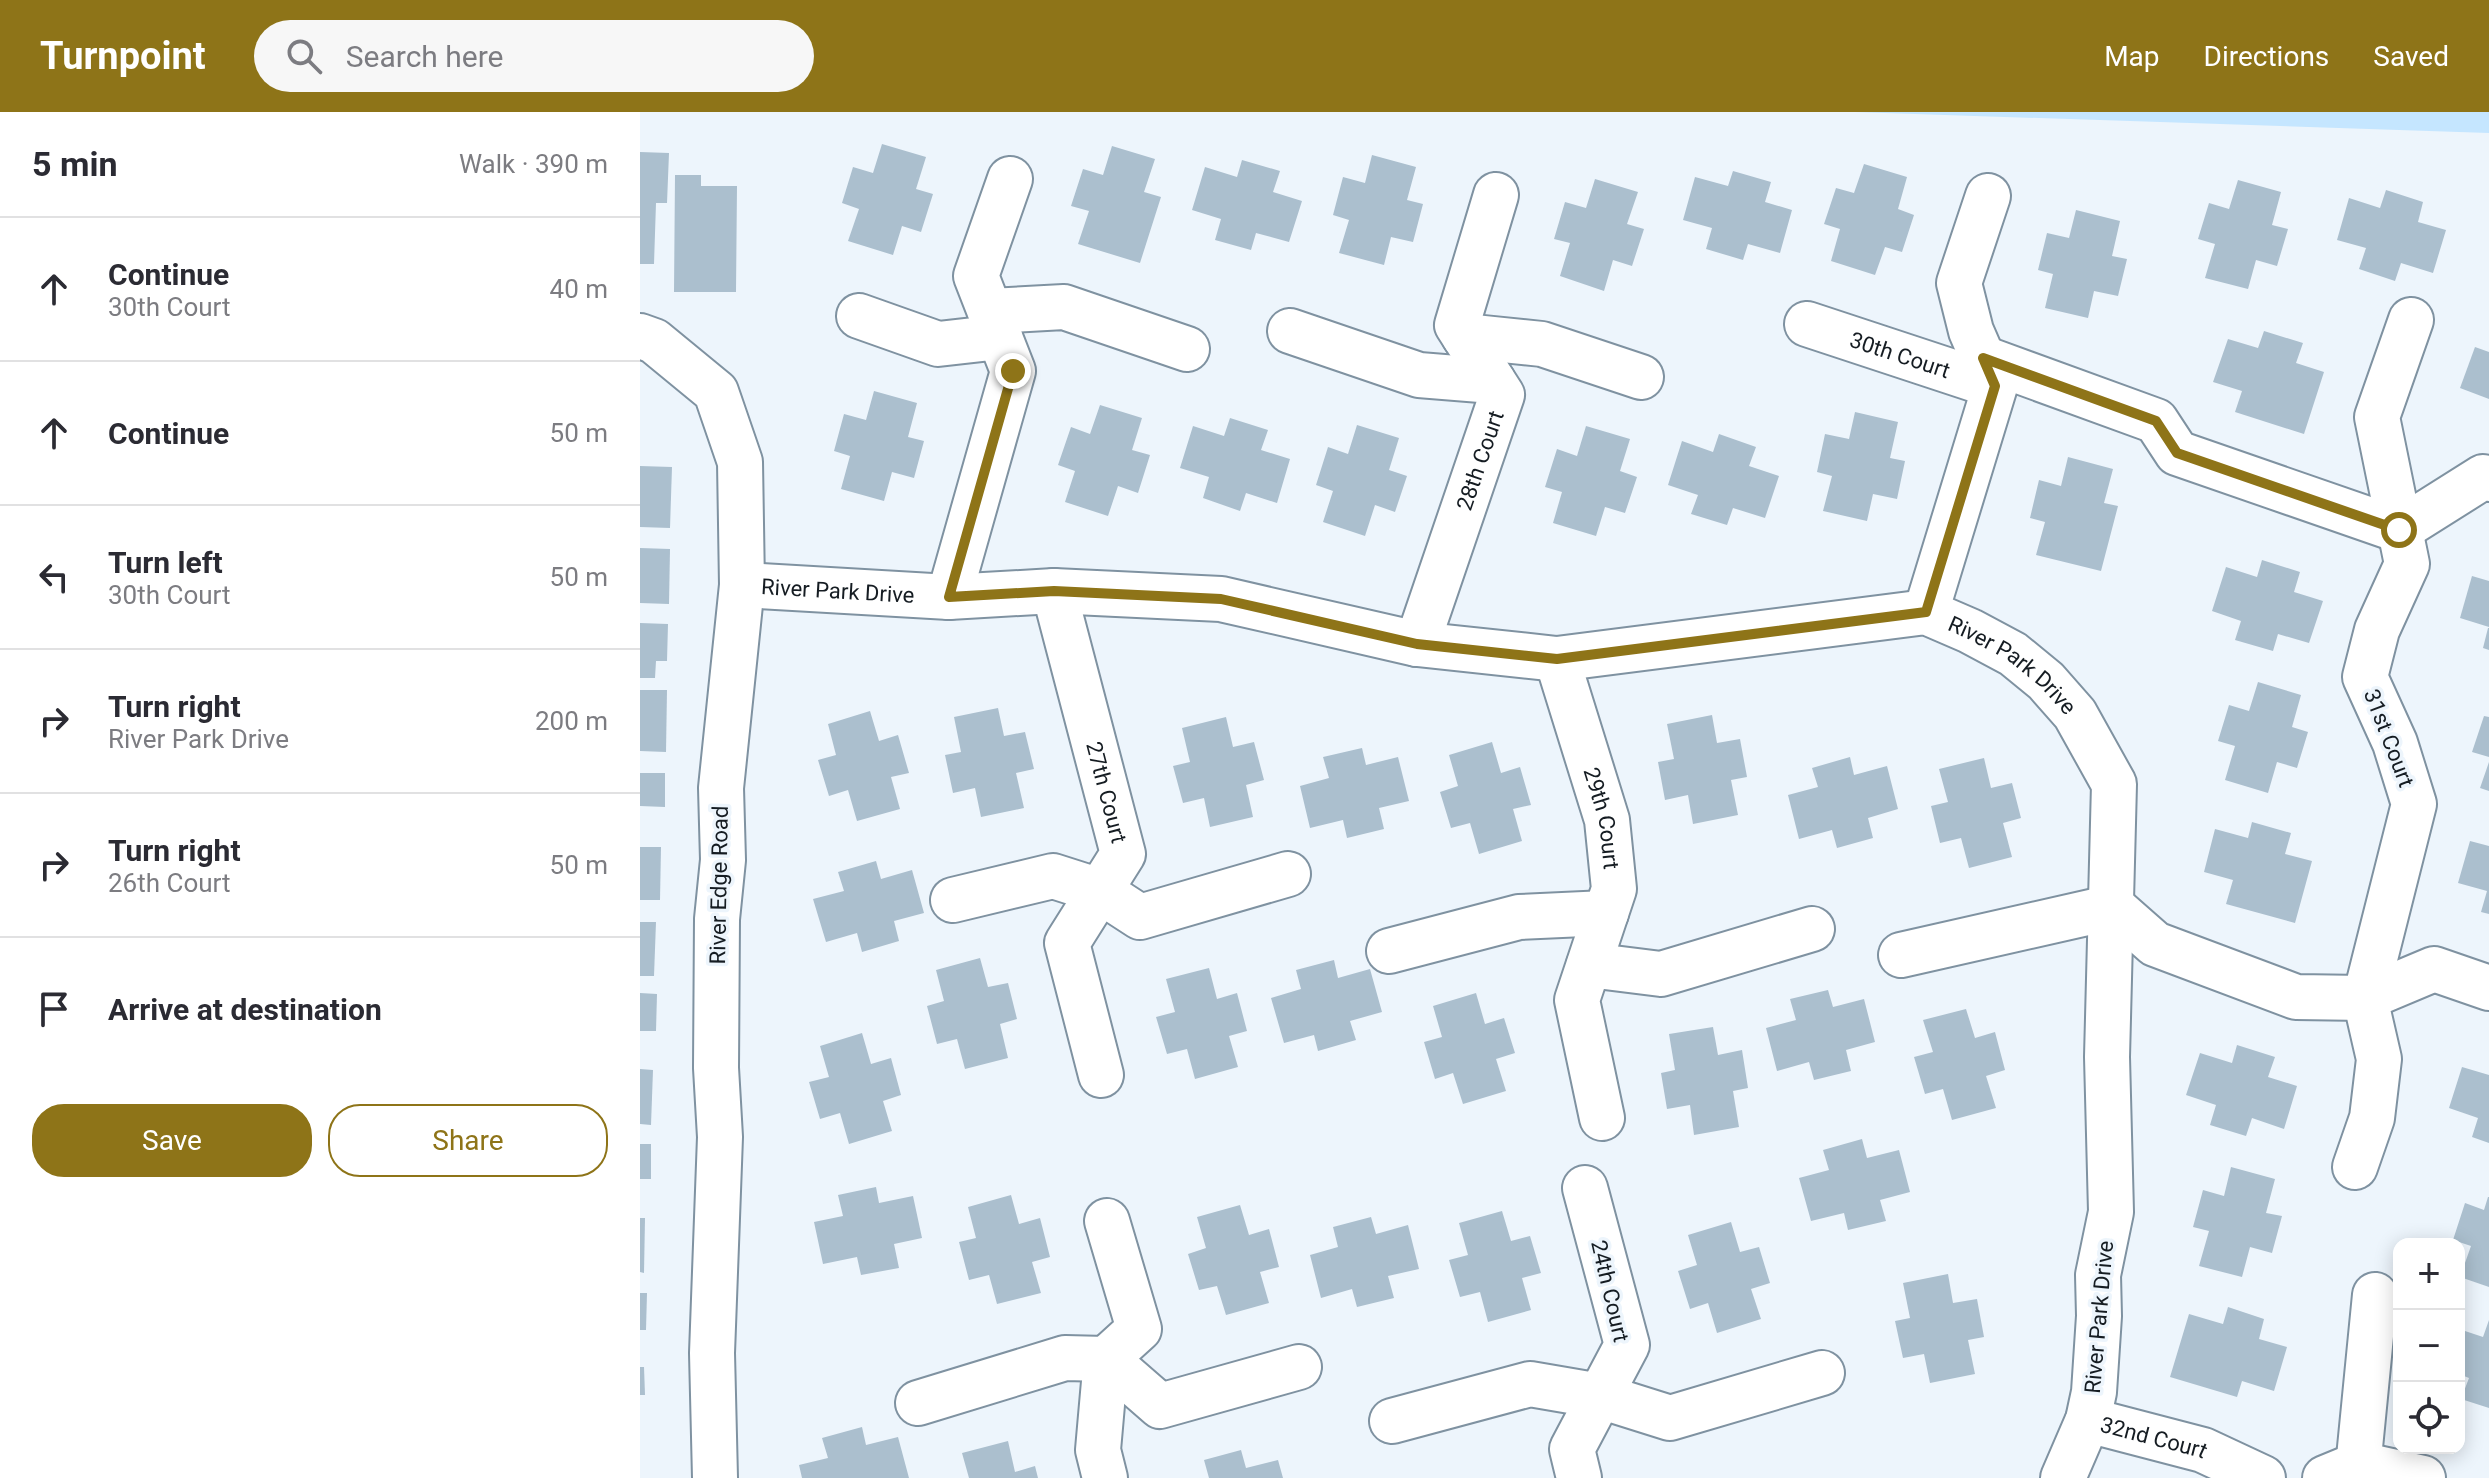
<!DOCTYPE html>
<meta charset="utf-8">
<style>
body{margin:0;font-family:Roboto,sans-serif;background:#f7f7f7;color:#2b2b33}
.controls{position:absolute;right:24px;bottom:24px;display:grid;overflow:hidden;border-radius:16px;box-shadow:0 4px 20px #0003}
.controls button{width:72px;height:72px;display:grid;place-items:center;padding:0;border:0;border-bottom:2px solid #e1e1e2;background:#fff;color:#2b2b33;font:40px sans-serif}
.stop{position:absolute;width:24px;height:24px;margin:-18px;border:6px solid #8e7418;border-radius:50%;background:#fff}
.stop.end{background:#8e7418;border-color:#fff;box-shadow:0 2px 8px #0008}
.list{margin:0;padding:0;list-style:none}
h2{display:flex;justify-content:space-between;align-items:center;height:104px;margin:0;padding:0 32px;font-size:34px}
h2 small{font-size:26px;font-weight:400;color:#7c7c81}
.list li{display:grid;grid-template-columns:52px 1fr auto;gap:24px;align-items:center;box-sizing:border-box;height:144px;padding:0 32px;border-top:2px solid #e1e1e2}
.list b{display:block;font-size:30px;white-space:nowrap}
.list p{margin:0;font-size:26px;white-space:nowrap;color:#7c7c81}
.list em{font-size:26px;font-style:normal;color:#7c7c81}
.actions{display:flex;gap:16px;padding:24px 32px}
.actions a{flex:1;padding:18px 0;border:2px solid #8e7418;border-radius:32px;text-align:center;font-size:28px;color:#8e7418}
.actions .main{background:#8e7418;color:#fff}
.icon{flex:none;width:44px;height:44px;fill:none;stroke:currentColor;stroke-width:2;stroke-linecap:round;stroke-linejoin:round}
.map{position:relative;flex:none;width:1849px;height:1366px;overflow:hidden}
header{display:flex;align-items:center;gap:48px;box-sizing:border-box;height:112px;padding:0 40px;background:#8e7418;color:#fff}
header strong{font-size:38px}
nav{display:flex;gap:44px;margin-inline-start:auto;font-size:28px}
.search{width:560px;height:72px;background:#f7f7f7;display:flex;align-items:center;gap:20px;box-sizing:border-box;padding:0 28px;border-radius:44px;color:#7c7c81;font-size:30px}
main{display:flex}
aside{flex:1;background:#fff}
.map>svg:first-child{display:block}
.green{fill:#c5e6ff}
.building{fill:#abbfce}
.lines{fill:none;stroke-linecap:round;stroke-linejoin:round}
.minor-casing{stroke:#7f92a1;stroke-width:48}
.minor{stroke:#fff;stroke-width:44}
.route{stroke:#8e7418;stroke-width:10}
.labels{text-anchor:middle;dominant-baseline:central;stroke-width:7;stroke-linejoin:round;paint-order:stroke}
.street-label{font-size:22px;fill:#151c22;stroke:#edf5fc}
</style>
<header>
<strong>Turnpoint</strong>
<div class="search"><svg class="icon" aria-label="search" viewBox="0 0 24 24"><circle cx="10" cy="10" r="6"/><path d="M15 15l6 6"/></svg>Search here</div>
<nav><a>Map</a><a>Directions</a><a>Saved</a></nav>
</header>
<main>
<aside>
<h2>5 min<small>Walk · 390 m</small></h2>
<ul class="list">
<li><svg class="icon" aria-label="ahead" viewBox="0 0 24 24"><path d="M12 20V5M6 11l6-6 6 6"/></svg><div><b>Continue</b><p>30th Court</p></div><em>40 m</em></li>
<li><svg class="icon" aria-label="ahead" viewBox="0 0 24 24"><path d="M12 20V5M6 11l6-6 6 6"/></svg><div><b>Continue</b></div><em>50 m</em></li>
<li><svg class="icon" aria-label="left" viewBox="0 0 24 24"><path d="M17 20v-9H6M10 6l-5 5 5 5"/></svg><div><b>Turn left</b><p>30th Court</p></div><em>50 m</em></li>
<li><svg class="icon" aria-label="right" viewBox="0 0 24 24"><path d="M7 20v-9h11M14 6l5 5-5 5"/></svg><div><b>Turn right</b><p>River Park Drive</p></div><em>200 m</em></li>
<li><svg class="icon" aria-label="right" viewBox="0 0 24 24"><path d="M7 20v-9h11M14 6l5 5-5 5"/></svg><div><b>Turn right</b><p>26th Court</p></div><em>50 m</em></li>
<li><svg class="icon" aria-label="arrive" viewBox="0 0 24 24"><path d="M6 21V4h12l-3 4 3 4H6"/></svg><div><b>Arrive at destination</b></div></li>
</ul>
<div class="actions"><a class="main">Save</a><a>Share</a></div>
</aside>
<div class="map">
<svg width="1849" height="1366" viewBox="0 0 1849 1366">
<rect width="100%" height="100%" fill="#edf5fc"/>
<path class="green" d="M1215,0H1849V21Z"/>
<g class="building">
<path d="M242,32L286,45L276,77L293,82L281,120L262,114L253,143L208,129L219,97L202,91L213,55L233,61Z"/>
<path d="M472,34L515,47L504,80L521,85L500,151L438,132L449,99L431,94L443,57L463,63Z"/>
<path d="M0,40L29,41L27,91H16L14,152H0Z"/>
<path d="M732,43L776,55L767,88L783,92L773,130L751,125L744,153L699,141L709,108L693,103L703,65L725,71Z"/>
<path d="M602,48L640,59L633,80L662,89L649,130L616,121L611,138L575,128L581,107L552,98L565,55L597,65Z"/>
<path d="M1224,52L1267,65L1258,97L1274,103L1262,140L1245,135L1235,163L1191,149L1200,117L1184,112L1196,76L1214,81Z"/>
<path d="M1093,59L1131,70L1125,90L1152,98L1140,141L1108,132L1103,148L1066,137L1072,116L1043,108L1055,65L1088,74Z"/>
<path d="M35,63H61V74H97L96,180H34Z"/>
<path d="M955,67L998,80L987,112L1004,117L992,154L973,148L964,179L920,164L930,131L914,127L925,90L946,96Z"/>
<path d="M1598,68L1641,80L1632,113L1648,117L1637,154L1616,148L1608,177L1565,166L1575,132L1558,127L1569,91L1589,97Z"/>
<path d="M1746,78L1783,90L1778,110L1806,118L1793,161L1761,151L1755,169L1719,157L1726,136L1697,128L1709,86L1740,96Z"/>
<path d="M1436,98L1480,109L1472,144L1487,147L1478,184L1454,179L1448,206L1405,196L1413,162L1398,158L1407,121L1429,126Z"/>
<path d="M1624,219L1663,231L1656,251L1684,260L1664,322L1595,300L1602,279L1573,270L1588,227L1618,236Z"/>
<path d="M1835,235L1849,240V287L1820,276Z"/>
<path d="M234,279L277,291L268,325L284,329L274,366L252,360L244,389L201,377L210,344L194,339L204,302L226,308Z"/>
<path d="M460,293L502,306L492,338L510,343L498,381L478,374L468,404L425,390L435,359L418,353L431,315L450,322Z"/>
<path d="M1215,300L1258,310L1250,346L1265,349L1257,387L1233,382L1227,409L1183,399L1192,364L1177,360L1185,322L1209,327Z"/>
<path d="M590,306L628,318L621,338L650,347L637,391L606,381L600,399L563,386L569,365L540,356L553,314L584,324Z"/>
<path d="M717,313L759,326L749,358L767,364L755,400L735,393L725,424L683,410L693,379L676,373L688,335L708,342Z"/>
<path d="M946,314L990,327L980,359L997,365L985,401L965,395L956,424L913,411L922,380L905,375L917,337L937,344Z"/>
<path d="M1079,322L1116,335L1109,354L1139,364L1125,406L1093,396L1087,413L1051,402L1058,383L1028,373L1042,329L1073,340Z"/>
<path d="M1428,345L1473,357L1464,391L1478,394L1461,459L1396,443L1405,410L1390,406L1399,368L1421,374Z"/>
<path d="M0,354L32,355L30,416L0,415Z"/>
<path d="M0,436L30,437L29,492L0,491Z"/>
<path d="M1622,448L1660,460L1654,480L1683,489L1669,531L1638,522L1633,539L1595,528L1601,509L1572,499L1586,455L1617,465Z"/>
<path d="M1832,464L1849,469V515L1820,506Z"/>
<path d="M0,511L28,512L27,549H16L15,566H0Z"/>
<path d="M1848,516H1849V538L1843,536Z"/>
<path d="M1618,570L1661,583L1652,615L1668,620L1657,656L1637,650L1628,681L1585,668L1595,634L1578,629L1589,593L1609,599Z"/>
<path d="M0,578H27L26,640L0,639Z"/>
<path d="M358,596L364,624L385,620L394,657L376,661L384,696L341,705L335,676L313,681L305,643L321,640L314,605Z"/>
<path d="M230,599L239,629L258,623L269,661L251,665L260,697L217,709L208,678L189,684L178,648L196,643L188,612Z"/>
<path d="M1072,603L1077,631L1100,627L1107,665L1091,668L1098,703L1053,712L1048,683L1025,688L1018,650L1034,647L1027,612Z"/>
<path d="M1844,604L1849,605V645L1832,640Z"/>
<path d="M586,605L593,635L614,630L624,668L606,673L613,705L570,715L564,686L543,691L533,654L550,650L542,616Z"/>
<path d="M852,630L861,661L880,655L891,693L873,697L882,729L839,742L830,711L811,716L800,680L818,674L809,643Z"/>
<path d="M722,636L726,653L758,645L769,689L739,696L744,717L707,726L703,708L670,716L660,674L689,666L683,645Z"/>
<path d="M1210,645L1214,663L1247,654L1258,697L1228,706L1233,726L1197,736L1192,718L1159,727L1148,683L1178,675L1172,656Z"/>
<path d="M1344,646L1351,676L1372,671L1381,706L1363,711L1372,745L1329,756L1321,726L1300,731L1291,694L1308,690L1299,657Z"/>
<path d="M1849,650V679L1840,676Z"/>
<path d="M0,661H25V695L0,694Z"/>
<path d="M1612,710L1651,721L1645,742L1672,749L1655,811L1586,792L1593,768L1564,760L1575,717L1608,726Z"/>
<path d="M1830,729L1849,734V802L1841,800L1847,779L1818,771Z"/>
<path d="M0,735H21L20,788H0Z"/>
<path d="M236,749L241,767L272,758L284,801L254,809L259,829L222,840L217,821L186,830L173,787L204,779L198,760Z"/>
<path d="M0,810H16L14,864H0Z"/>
<path d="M340,846L348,875L368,871L377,907L360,912L368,946L325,957L317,927L297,932L287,894L304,889L296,858Z"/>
<path d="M694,848L698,866L730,857L742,900L710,909L716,928L678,939L674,923L644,931L631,886L661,877L656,858Z"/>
<path d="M569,856L577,887L597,881L607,919L589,924L598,955L555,967L547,937L527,942L516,905L535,900L526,867Z"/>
<path d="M1188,878L1193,895L1224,887L1235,930L1206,938L1211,959L1174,968L1169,950L1137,959L1126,916L1156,908L1150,887Z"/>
<path d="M0,881L17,882L16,919H0Z"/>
<path d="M836,881L845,912L864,906L875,941L856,947L866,979L823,992L813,961L795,967L784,930L802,925L793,894Z"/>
<path d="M1326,897L1335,926L1355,920L1365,958L1346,964L1356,996L1312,1008L1303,977L1285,982L1274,945L1293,940L1283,908Z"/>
<path d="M1073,915L1078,943L1102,938L1108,976L1093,979L1099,1015L1054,1023L1050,993L1027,997L1021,961L1035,958L1029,922Z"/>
<path d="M222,921L231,952L251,946L261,983L243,989L252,1019L209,1032L200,1001L180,1007L169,970L189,965L180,934Z"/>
<path d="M1597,933L1635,945L1628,965L1657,974L1644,1017L1612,1006L1606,1024L1570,1013L1576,993L1546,983L1560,941L1592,951Z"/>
<path d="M1822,955L1849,963V1031L1832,1025L1838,1006L1809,996Z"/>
<path d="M0,957L13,958L11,1013L0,1012Z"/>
<path d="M1222,1027L1227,1046L1259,1038L1270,1080L1240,1088L1246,1109L1208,1118L1204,1101L1171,1109L1159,1066L1189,1058L1183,1038Z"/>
<rect x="0" y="1032" width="11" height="35"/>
<path d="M1591,1055L1635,1067L1626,1101L1642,1104L1632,1141L1610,1135L1602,1165L1559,1154L1569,1119L1553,1115L1563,1078L1584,1084Z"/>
<path d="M236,1075L239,1091L273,1084L282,1126L254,1132L259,1156L221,1163L217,1145L183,1152L174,1110L203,1104L198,1083Z"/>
<path d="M371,1083L379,1112L400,1106L410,1145L392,1150L401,1181L357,1192L349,1163L329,1168L319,1130L336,1126L328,1095Z"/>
<path d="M1848,1085H1849V1175L1820,1165L1831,1134L1813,1128L1825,1091L1844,1098Z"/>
<path d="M600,1093L609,1123L629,1117L639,1155L620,1160L629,1191L586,1203L577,1174L559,1178L548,1142L566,1136L557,1105Z"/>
<path d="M862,1099L871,1129L890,1124L901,1161L882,1166L891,1198L848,1210L840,1180L820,1185L809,1148L828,1143L819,1111Z"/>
<path d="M731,1105L736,1122L768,1113L779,1157L748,1164L754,1186L717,1195L712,1177L681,1186L670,1143L698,1135L693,1115Z"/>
<path d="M0,1106H5L4,1161L0,1160Z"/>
<path d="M1091,1110L1100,1140L1119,1135L1130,1171L1111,1177L1121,1207L1077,1221L1068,1191L1050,1197L1038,1159L1057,1153L1048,1123Z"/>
<path d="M1308,1162L1313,1191L1337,1187L1344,1225L1328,1228L1335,1262L1290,1271L1284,1242L1263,1246L1255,1209L1270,1206L1263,1171Z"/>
<path d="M0,1181H7L6,1218H0Z"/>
<path d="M1588,1195L1624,1207L1619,1227L1647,1235L1634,1279L1602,1269L1597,1285L1530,1265L1549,1202L1583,1212Z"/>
<path d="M1849,1208V1296L1821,1287L1829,1266L1819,1262V1217L1843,1225Z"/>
<path d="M0,1255H4L5,1283H0Z"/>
<path d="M222,1315L226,1333L258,1325L269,1366H162L159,1353L188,1346L182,1326Z"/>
<path d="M368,1329L375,1360L395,1354L398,1366H329L322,1341Z"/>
<path d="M601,1338L606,1356L638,1348L643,1366H569L564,1348Z"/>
</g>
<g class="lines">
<g class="minor-casing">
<g id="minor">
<path d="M1348,84L1319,171L1331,219L1354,272"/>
<path d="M350,199L424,195L547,237"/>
<path d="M219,204L298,232L360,225"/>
<path id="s1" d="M1167,212L1355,274L1286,500"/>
<path d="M650,219L779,263L853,269"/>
<path d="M0,224L14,229L76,280L100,350L102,473L81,676L83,748L77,807L76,956L80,1025L72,1241L75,1366"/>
<path d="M824,224L902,232L1001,265"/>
<path d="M1343,246L1516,309L1537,341L1759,418L1843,365L1849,367"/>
<path id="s2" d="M102,473L309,485L414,479L581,487L777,532L917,547L1286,500L1330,519L1373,542L1406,569L1435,602L1474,672L1467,945L1471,1100L1458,1163L1459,1204L1454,1280L1448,1308L1423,1366"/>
<path id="s3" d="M414,479L483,742L427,831L461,963"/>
<path d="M309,485L373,259L336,164L370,67"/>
<path id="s4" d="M777,532L862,283L817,213L856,83"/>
<path id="s5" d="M917,547L967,708L974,777L937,888L962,1006"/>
<path d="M313,788L413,764L460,779L500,805L648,762"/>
<path d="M749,839L879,805L966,801"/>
<path d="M1261,843L1473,795L1515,832L1656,885L1725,886L1739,947L1732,1006L1715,1055"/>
<path d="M949,853L1021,862L1172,817"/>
<path d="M1725,886L1774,692L1755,631L1725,565L1737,518L1767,452L1737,305L1771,208"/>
<path d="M1725,886L1794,857L1849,876"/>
<path d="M278,1291L425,1246L466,1247L520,1294L659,1255"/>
<path id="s6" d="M1448,1308L1563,1338L1623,1366"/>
<path d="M752,1309L890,1272L960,1284L1030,1306L1182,1261"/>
<path d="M465,1366L458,1338L466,1247L499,1217L467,1109"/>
<path d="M939,1366L932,1337L987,1233L945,1076"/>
<path d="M1685,1366L1719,1352L1783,1366"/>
<path d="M1717,1366L1735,1183"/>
</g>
</g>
<use href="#minor" class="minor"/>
</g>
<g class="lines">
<path class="route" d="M373,259L309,485L414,479L581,487L777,532L917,547L1286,500L1355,274L1343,246L1516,309L1537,341L1759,418"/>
</g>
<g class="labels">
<g class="street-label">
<text stroke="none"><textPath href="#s1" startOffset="98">30th Court</textPath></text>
<text stroke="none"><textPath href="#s4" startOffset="194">28th Court</textPath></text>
<text stroke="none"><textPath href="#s2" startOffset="96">River Park Drive</textPath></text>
<text stroke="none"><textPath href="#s2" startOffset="1296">River Park Drive</textPath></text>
<text transform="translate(1749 626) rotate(69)">31st Court</text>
<text stroke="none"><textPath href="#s3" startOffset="208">27th Court</textPath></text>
<text stroke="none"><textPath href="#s5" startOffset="166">29th Court</textPath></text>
<text transform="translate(79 773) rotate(-89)">River Edge Road</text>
<text transform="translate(970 1179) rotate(77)">24th Court</text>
<text transform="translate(1459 1205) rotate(-85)">River Park Drive</text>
<text stroke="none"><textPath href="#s6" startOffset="68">32nd Court</textPath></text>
</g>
</g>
</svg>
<div class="controls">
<button>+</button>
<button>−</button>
<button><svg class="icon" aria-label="locate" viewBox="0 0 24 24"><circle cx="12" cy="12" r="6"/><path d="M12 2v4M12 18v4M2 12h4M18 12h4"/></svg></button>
</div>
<div class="stop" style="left:1759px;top:418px"></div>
<div class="stop end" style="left:373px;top:259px"></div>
</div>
</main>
